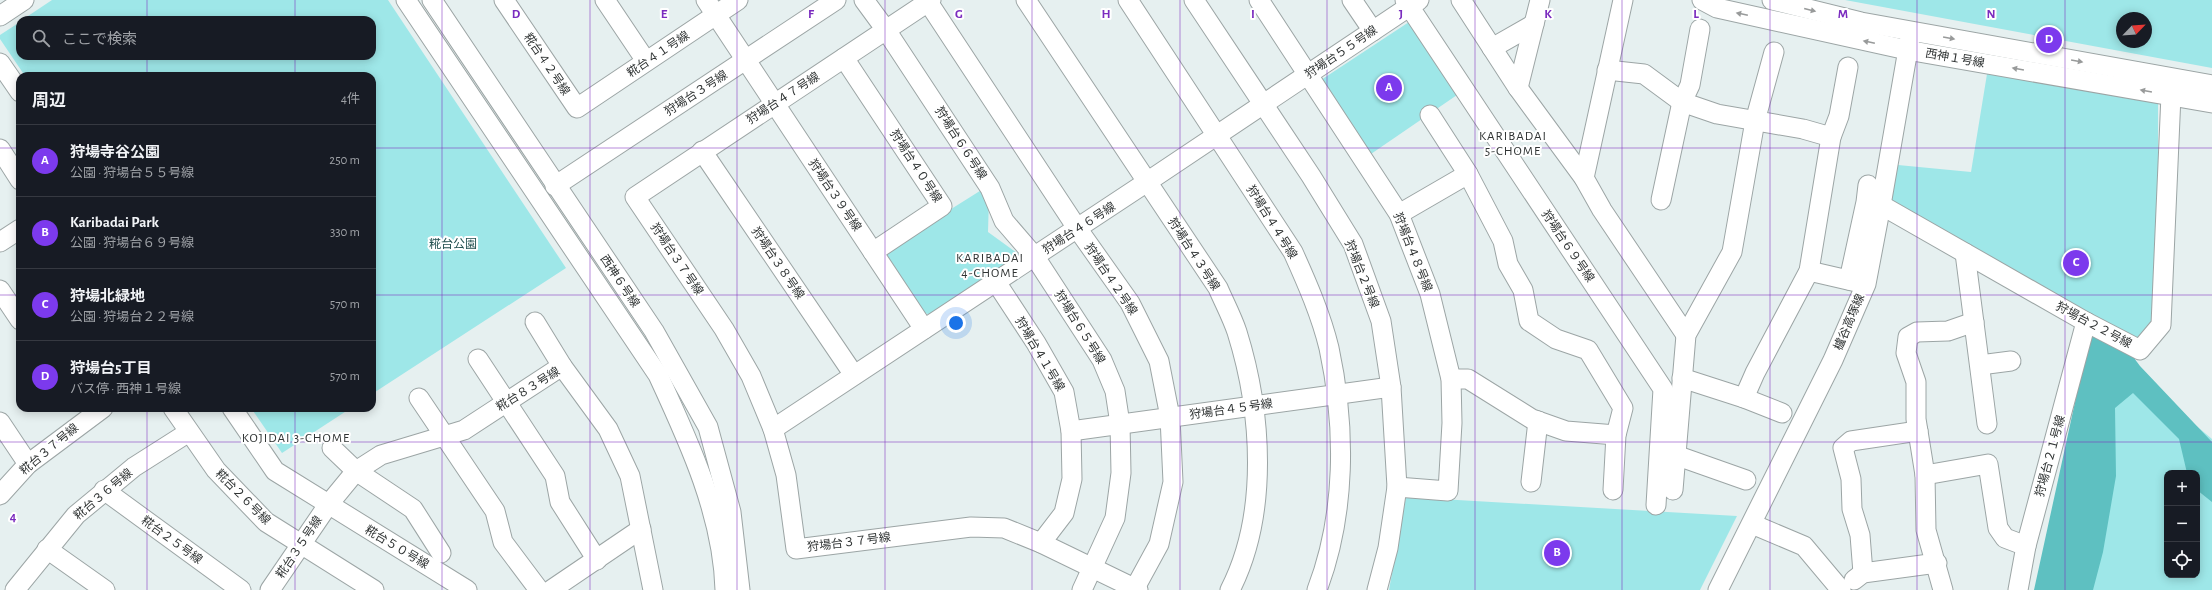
<!DOCTYPE html>
<html lang="ja">
<meta charset="utf-8">
<style>
body{margin:0;font-family:"Alegreya Sans","Noto Sans JP",sans-serif;background:#20242c;color:#f1f3f6}
.controls{position:absolute;right:12px;bottom:12px;display:grid;overflow:hidden;border-radius:8px;box-shadow:0 2px 10px #0003}
.controls button{width:36px;height:36px;display:grid;place-items:center;padding:0;border:0;border-bottom:1px solid #363941;background:#171b24;color:#f1f3f6;font:20px sans-serif}
.compass{position:absolute;left:2116px;top:12px;width:36px;height:36px;border-radius:50%;background:#171b24;box-shadow:0 2px 10px #0003;rotate:65deg}
.you{position:absolute;left:956px;top:323px;width:14px;height:14px;margin:-10px;border:3px solid #fff;border-radius:50%;background:#1a73e8;box-shadow:0 0 0 6px #1a73e833}
.badge{display:grid;place-items:center;width:26px;height:26px;border-radius:50%;background:#7c3aed;color:#fff;font-size:13px;font-weight:700}
.pin{position:absolute;translate:-50% -50%;border:2px solid #fff;box-shadow:0 1px 4px #0006}
.list{margin:0;padding:0;list-style:none}
h2{display:flex;justify-content:space-between;align-items:center;height:52px;margin:0;padding:0 16px;font-size:17px}
h2 small{font-size:13px;font-weight:400;color:#9ea1a6}
.list li{display:grid;grid-template-columns:26px 1fr auto;gap:12px;align-items:center;box-sizing:border-box;height:72px;padding:0 16px;border-top:1px solid #363941}
.list b{display:block;font-size:15px;white-space:nowrap}
.list p{margin:0;font-size:13px;white-space:nowrap;color:#9ea1a6}
.list em{font-size:13px;font-style:normal;color:#9ea1a6}
.icon{flex:none;width:22px;height:22px;fill:none;stroke:currentColor;stroke-width:2;stroke-linecap:round;stroke-linejoin:round}
.map{position:relative;flex:none;width:2212px;height:590px;overflow:hidden}
.search{position:absolute;background:#171b24;box-shadow:0 2px 10px #0003;left:16px;top:16px;width:360px;height:44px;display:flex;align-items:center;gap:10px;box-sizing:border-box;padding:0 14px;border-radius:12px;color:#9ea1a6;font-size:15px}
.panel{position:absolute;background:#171b24;box-shadow:0 2px 10px #0003;left:16px;top:72px;width:360px;height:340px;border-radius:12px}
.map>svg:first-child{display:block}
.green{fill:#9ee7e8;fill-rule:evenodd}
.forest{fill:#5ec0c1}
.lines{fill:none;stroke-linecap:round;stroke-linejoin:round}
.minor-casing{stroke:#9ca5a5;stroke-width:21}
.minor{stroke:#fff;stroke-width:19}
.oneway{fill:#989a9a}
.grid{fill:none;stroke:#7b2cbf;stroke-width:1;stroke-opacity:0.55}
.labels{text-anchor:middle;dominant-baseline:central;stroke-width:4;stroke-linejoin:round;paint-order:stroke}
.street-label{font-size:12px;fill:#303434;stroke:#fff}
.park-label{font-size:12px;fill:#235050;stroke:#fff}
.neighbourhood-label{font-size:13px;letter-spacing:1px;fill:#303434;stroke:#fff}
.grid-label{font-size:13px;text-anchor:middle;font-weight:bold;fill:#7b2cbf;stroke:#fff;stroke-width:4;stroke-linejoin:round;paint-order:stroke}
</style>
<div class="map">
<svg width="2212" height="590" viewBox="0 0 2212 590">
<rect width="100%" height="100%" fill="#e6f0f0"/>
<g class="green">
<path d="M52,0H388L566,268L372,394V76H25L0,39V35L20,22V56H372V20H22Z"/>
<path d="M1845,0H2212V68ZM2122,18H2146V42H2122Z"/>
<path d="M1409,22L1457,95L1368,156L1321,80Z"/>
<path d="M1987,74L2158,98V322L2137,345L1890,204L1898,165L1971,172Z"/>
<path d="M983,189L989,197L988,232L1024,258L935,316L921,312L886,260V250Z"/>
<path d="M2106,350L2212,439V590H2078ZM2167,473H2197V575H2167Z"/>
<path d="M251,408H351L282,453Z"/>
<path d="M1406,497L1737,516L1700,590H1389Z"/>
</g>
<path class="forest" d="M2095,333L2134,358L2140,366L2212,442V502L2197,490V473H2187L2179,439L2133,393L2115,408L2116,476L2103,552L2093,590H2034L2089,338Z"/>
<g class="lines">
<g class="minor-casing">
<g id="minor">
<path d="M406,0L658,375C689,442 723,515 725,590"/>
<path d="M432,0L654,331L708,427L731,512L740,590"/>
<path d="M504,0L577,108L738,0"/>
<path d="M605,0L646,61"/>
<path d="M706,0L924,329"/>
<path d="M864,0L886,30L990,188L1004,221L1035,257L1102,360L1115,391L1120,424L1121,473L1115,518L1082,590"/>
<path d="M931,0L635,197L724,329L751,376L773,429L786,475L796,549L971,527L1004,528L1041,543L1138,590"/>
<path d="M1026,0L1218,288C1224,302 1232,317 1237,332C1262,412 1269,514 1230,590"/>
<path d="M1128,0L1293,252C1307,283 1321,315 1329,348C1346,427 1346,514 1317,590"/>
<path d="M1194,0L1311,176L1353,244L1381,321L1391,387L1397,487L1388,548L1377,590"/>
<path d="M1259,0L1399,214L1430,294L1451,379L1452,423L1448,491L1397,487"/>
<path d="M1352,0L1373,31"/>
<path d="M1405,0L1663,389L1656,505"/>
<path d="M1461,0L1518,88L1584,178L1602,210L1686,335"/>
<path d="M1702,0L1717,8L1907,50L2212,103"/>
<path d="M1772,0L1861,22L2212,85"/>
<path d="M928,2L1077,228L1130,303L1159,361L1170,417L1173,482L1159,544L1135,588"/>
<path d="M0,16L24,0"/>
<path d="M1492,48L1534,24"/>
<path d="M844,58L942,206L873,252"/>
<path d="M0,63L20,92"/>
<path d="M1607,70L1644,74L1682,102L1717,114L1803,129L1831,137"/>
<path d="M1518,88L1540,0"/>
<path d="M1430,115L1468,174L1503,241L1508,264L1523,290L1529,321L1556,339L1588,350L1623,408L1616,435L1613,490"/>
<path d="M0,149L20,180"/>
<path d="M702,151L854,375"/>
<path d="M1584,178L1623,0"/>
<path d="M555,186L836,0"/>
<path d="M1661,200L1682,102L1690,85L1700,29"/>
<path d="M1881,205L2086,322L2140,350L2161,325L2171,95"/>
<path d="M1399,214L1468,174"/>
<path d="M0,242L20,229"/>
<path d="M1965,253L1987,424"/>
<path d="M1809,271L1861,283"/>
<path d="M1849,280L1866,202L1868,185"/>
<path d="M996,282L1036,343L1064,392L1071,431L1072,479L1064,513L1041,543"/>
<path d="M0,290L20,320"/>
<path d="M535,322L562,366"/>
<path d="M478,359L555,476L560,502L597,560"/>
<path d="M1980,365L2011,361"/>
<path d="M1682,378L1744,398L1782,413"/>
<path d="M1451,379H1468L1532,419L1566,431L1616,435"/>
<path d="M419,398L495,511L503,542L539,590"/>
<path d="M1744,398L1755,373L1809,271L1831,137L1839,116L1848,67"/>
<path d="M173,408L216,470L266,522L374,590"/>
<path d="M232,408L275,471L467,590"/>
<path d="M0,422L28,464"/>
<path d="M773,429L1147,182L1419,0"/>
<path d="M1071,431L1391,387"/>
<path d="M332,448L356,471L413,509L441,553"/>
<path d="M1678,456L1746,480"/>
<path d="M1925,475L1988,464L1998,528L2005,538L2026,546"/>
<path d="M1531,482L1538,421"/>
<path d="M104,490L241,590"/>
<path d="M1673,490L1686,335L1732,252L1755,121L1774,52"/>
<path d="M0,495L28,464L103,408"/>
<path d="M1752,524L1804,546L1841,590"/>
<path d="M47,549L105,590"/>
<path d="M1863,573L1860,535L1852,509L1851,479L1843,448L1851,441L1918,431"/>
<path d="M1854,580L1863,573L1937,563"/>
<path d="M15,590L76,515L134,467L189,432"/>
<path d="M270,590L328,505L356,471L381,455L464,430L562,366L608,429L630,476L653,590"/>
<path d="M551,590L641,529"/>
<path d="M1718,590L1833,360L1866,284L1881,205L1911,32"/>
<path d="M1943,590L1926,530L1925,475L1916,419V382L1906,353L1908,337L1917,332L1948,331L1974,322"/>
<path d="M2018,590L2026,546L2086,322"/>
</g>
</g>
<use href="#minor" class="minor"/>
</g>
<defs><path id="oneway-solid" d="M-6-.8H1V-3.2L6.5 0L1 3.2V.8H-6Z"/></defs>
<g class="oneway">
<use href="#oneway-solid" transform="translate(1810 10) rotate(14)"/>
<use href="#oneway-solid" transform="translate(1742 14) rotate(-168)"/>
<use href="#oneway-solid" transform="translate(1949 38) rotate(10)"/>
<use href="#oneway-solid" transform="translate(1869 42) rotate(-168)"/>
<use href="#oneway-solid" transform="translate(2077 61) rotate(10)"/>
<use href="#oneway-solid" transform="translate(2018 69) rotate(-170)"/>
<use href="#oneway-solid" transform="translate(2146 91) rotate(-170)"/>
</g>
<path class="grid" d="M147,0V20M295,0V20M442,0V590M590,0V590M737,0V590M885,0V590M1032,0V590M1180,0V590M1327,0V590M1475,0V590M1622,0V590M1770,0V590M1917,0V590M2065,0V590M147,56V76M295,56V76M0,148H20M372,148H2212M0,295H20M372,295H2212M147,408V590M295,408V590M0,442H2212"/>
<g class="labels">
<g class="street-label">
<text transform="translate(1341 52) rotate(-34)">狩場台５５号線</text>
<text transform="translate(658 54) rotate(-34)">糀台４１号線</text>
<text transform="translate(1955 58) rotate(10)">西神１号線</text>
<text transform="translate(547 64) rotate(56)">糀台４２号線</text>
<text transform="translate(696 93) rotate(-33)">狩場台３号線</text>
<text transform="translate(783 98) rotate(-33)">狩場台４７号線</text>
<text transform="translate(961 143) rotate(57)">狩場台６６号線</text>
<text transform="translate(916 166) rotate(57)">狩場台４０号線</text>
<text transform="translate(835 195) rotate(56)">狩場台３９号線</text>
<text transform="translate(1272 222) rotate(58)">狩場台４４号線</text>
<text transform="translate(1079 228) rotate(-33)">狩場台４６号線</text>
<text transform="translate(1568 246) rotate(56)">狩場台６９号線</text>
<text transform="translate(1413 252) rotate(68)">狩場台４８号線</text>
<text transform="translate(1194 254) rotate(57)">狩場台４３号線</text>
<text transform="translate(677 259) rotate(56)">狩場台３７号線</text>
<text transform="translate(778 263) rotate(56)">狩場台３８号線</text>
<text transform="translate(1362 274) rotate(68)">狩場台２号線</text>
<text transform="translate(1111 279) rotate(56)">狩場台４２号線</text>
<text transform="translate(620 281) rotate(56)">西神６号線</text>
<text transform="translate(1849 322) rotate(-67)">櫨谷高塚線</text>
<text transform="translate(2094 325) rotate(28)">狩場台２２号線</text>
<text transform="translate(1080 327) rotate(58)">狩場台６５号線</text>
<text transform="translate(1040 354) rotate(59)">狩場台４１号線</text>
<text transform="translate(528 389) rotate(-32)">糀台８３号線</text>
<text transform="translate(1231 409) rotate(-8)">狩場台４５号線</text>
<text transform="translate(49 449) rotate(-40)">糀台３７号線</text>
<text transform="translate(2050 456) rotate(-75)">狩場台２１号線</text>
<text transform="translate(103 494) rotate(-40)">糀台３６号線</text>
<text transform="translate(243 497) rotate(45)">糀台２６号線</text>
<text transform="translate(172 540) rotate(36)">糀台２５号線</text>
<text transform="translate(849 542) rotate(-7)">狩場台３７号線</text>
<text transform="translate(299 547) rotate(-56)">糀台３５号線</text>
<text transform="translate(397 547) rotate(31)">糀台５０号線</text>
</g>
<g class="park-label">
<text x="453" y="244">糀台公園</text>
</g>
<g class="neighbourhood-label">
<text x="1513" y="136">KARIBADAI<tspan x="1513" dy="15">5-CHOME</tspan></text>
<text x="990" y="258">KARIBADAI<tspan x="990" dy="15">4-CHOME</tspan></text>
<text x="296" y="438">KOJIDAI 3-CHOME</text>
</g>
</g>
<g class="grid-label">
<text x="516" y="18">D</text>
<text x="664" y="18">E</text>
<text x="811" y="18">F</text>
<text x="959" y="18">G</text>
<text x="1106" y="18">H</text>
<text x="1253" y="18">I</text>
<text x="1401" y="18">J</text>
<text x="1548" y="18">K</text>
<text x="1696" y="18">L</text>
<text x="1843" y="18">M</text>
<text x="1991" y="18">N</text>
<text x="13" y="521">4</text>
</g>
</svg>
<div class="controls">
<button>+</button>
<button>−</button>
<button><svg class="icon" aria-label="locate" viewBox="0 0 24 24"><circle cx="12" cy="12" r="6"/><path d="M12 2v4M12 18v4M2 12h4M18 12h4"/></svg></button>
</div>
<svg class="compass" viewBox="-18 -18 36 36"><path d="M0-13l5 13h-10z" fill="#e53935"/><path d="M0 13l5-13h-10z" fill="#9ea1a6"/></svg>
<div class="you"></div>
<div class="pin badge" style="left:1389px;top:88px">A</div>
<div class="pin badge" style="left:1557px;top:553px">B</div>
<div class="pin badge" style="left:2076px;top:263px">C</div>
<div class="pin badge" style="left:2049px;top:40px">D</div>
<div class="search"><svg class="icon" aria-label="search" viewBox="0 0 24 24"><circle cx="10" cy="10" r="6"/><path d="M15 15l6 6"/></svg>ここで検索</div>
<section class="panel">
<h2>周辺<small>4件</small></h2>
<ul class="list">
<li><span class="badge">A</span><div><b>狩場寺谷公園</b><p>公園 · 狩場台５５号線</p></div><em>250 m</em></li>
<li><span class="badge">B</span><div><b>Karibadai Park</b><p>公園 · 狩場台６９号線</p></div><em>330 m</em></li>
<li><span class="badge">C</span><div><b>狩場北緑地</b><p>公園 · 狩場台２２号線</p></div><em>570 m</em></li>
<li><span class="badge">D</span><div><b>狩場台5丁目</b><p>バス停 · 西神１号線</p></div><em>570 m</em></li>
</ul>
</section>
</div>
